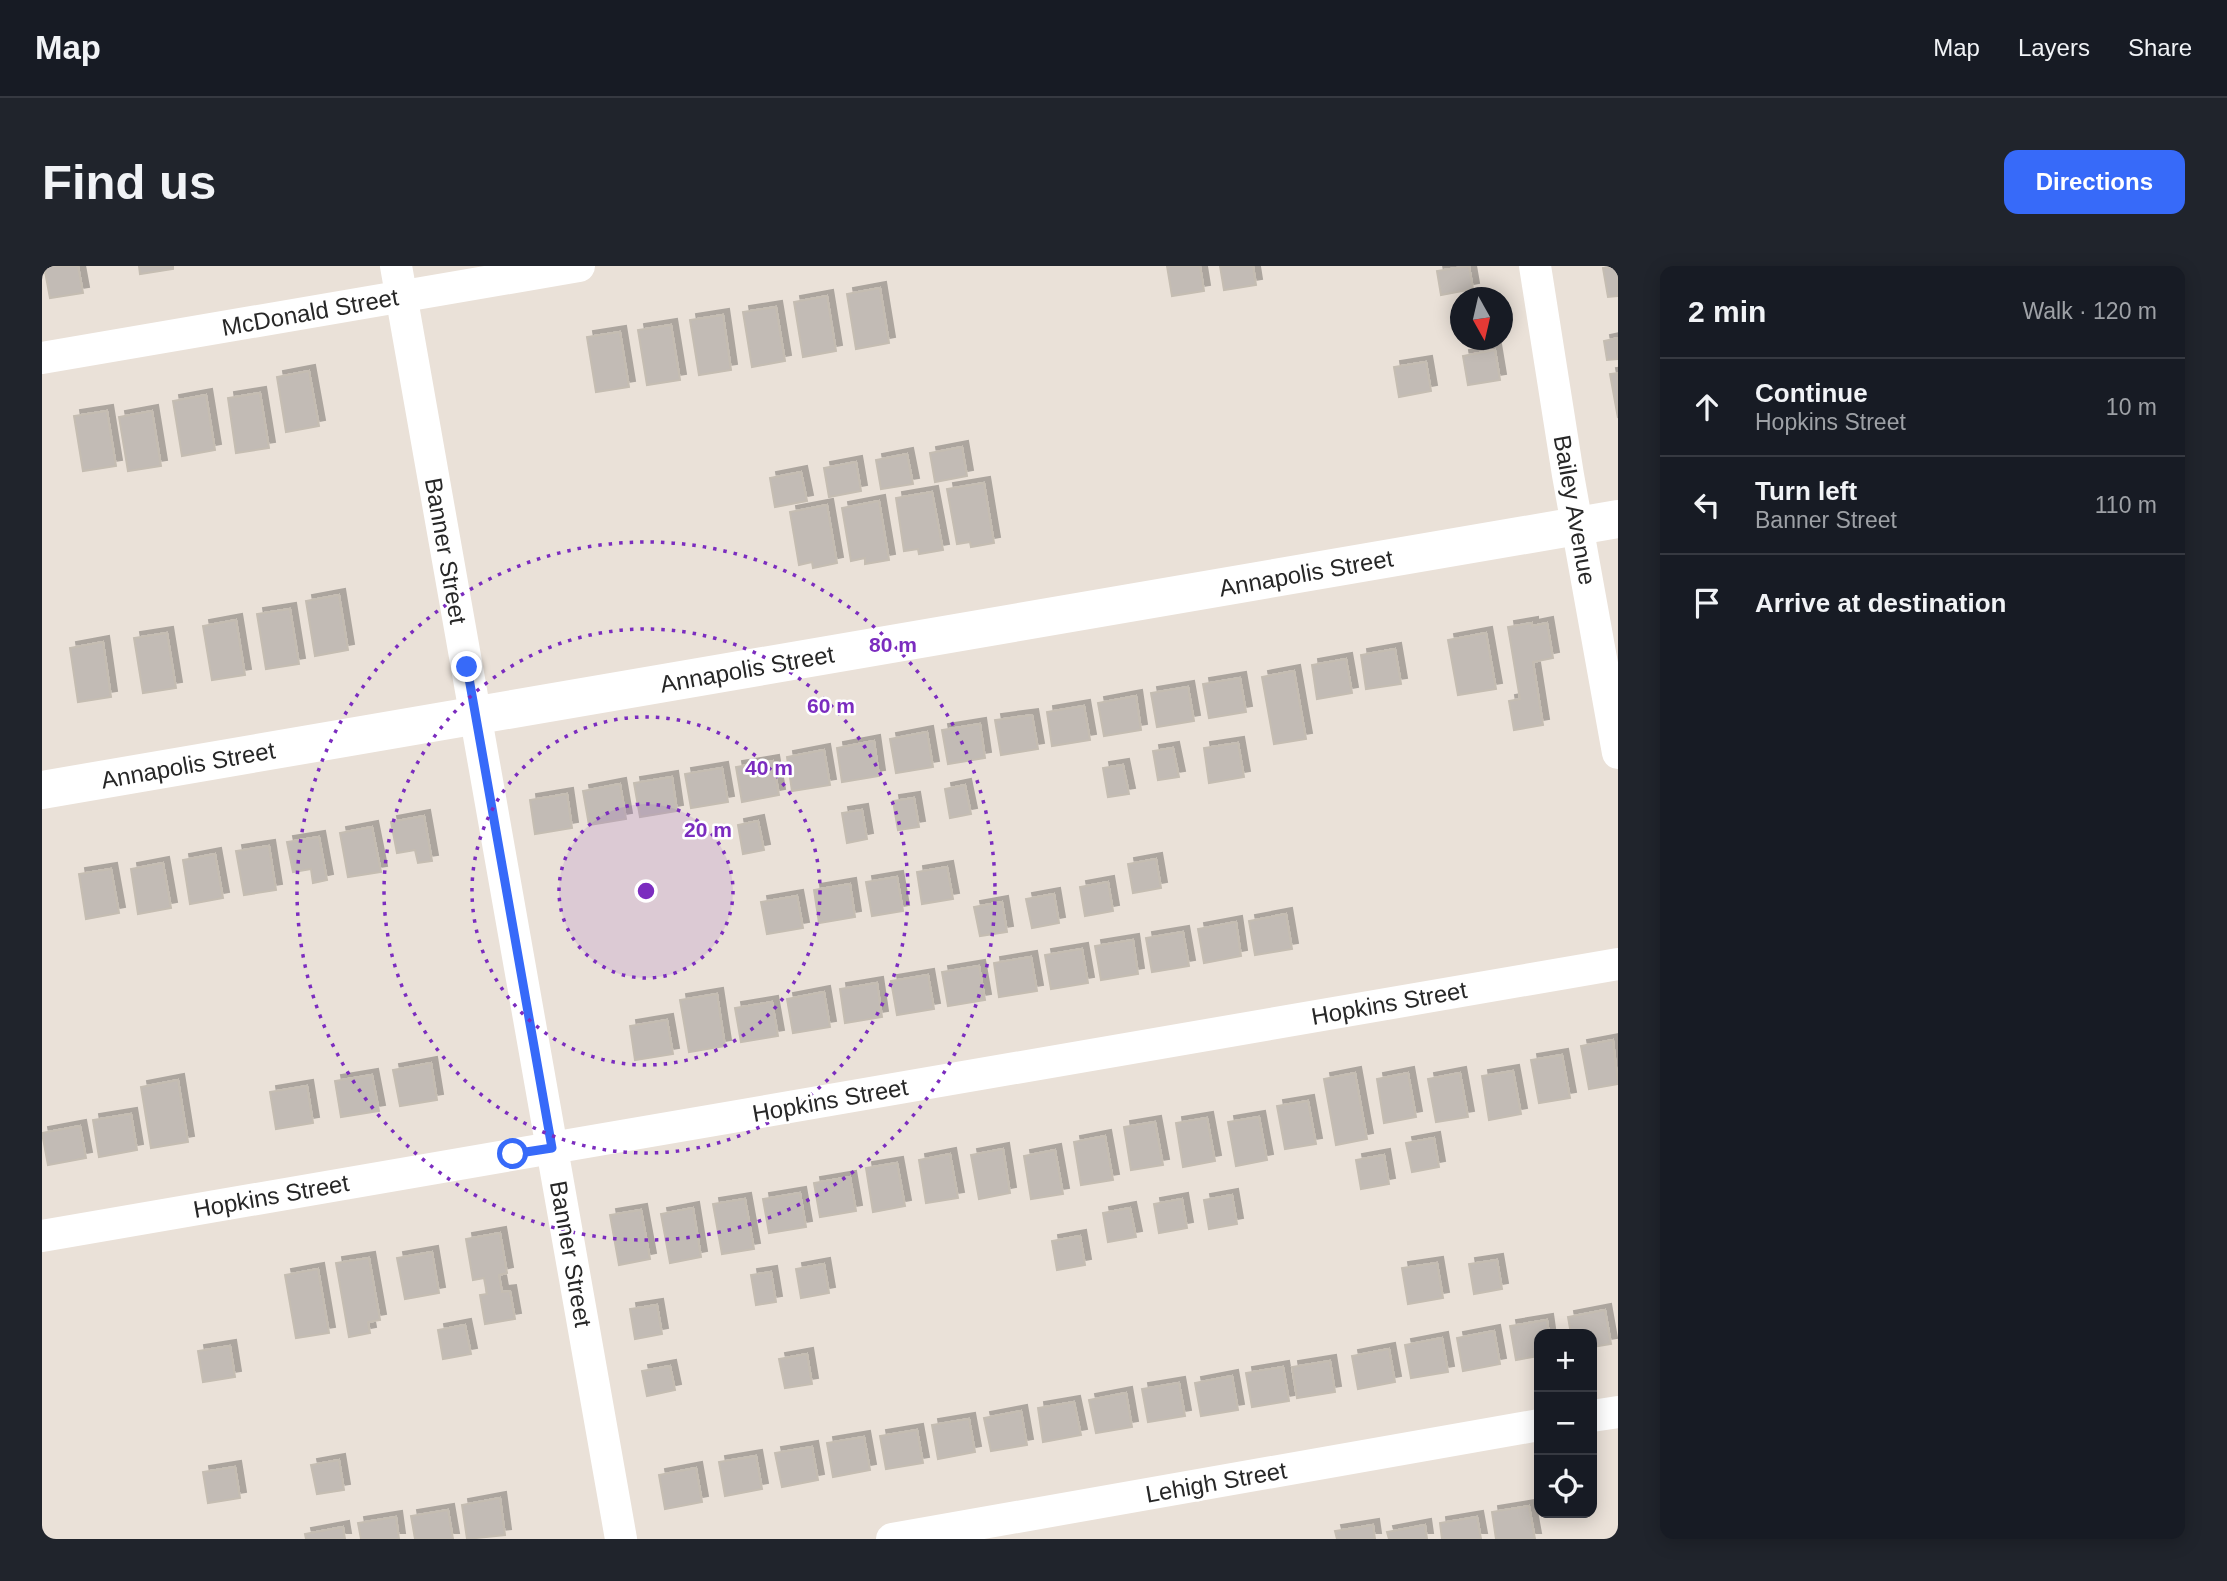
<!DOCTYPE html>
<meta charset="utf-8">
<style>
body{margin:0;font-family:Arial,sans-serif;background:#20242c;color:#f1f3f6}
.controls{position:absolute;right:21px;bottom:21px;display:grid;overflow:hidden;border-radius:14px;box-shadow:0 4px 18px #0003}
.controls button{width:63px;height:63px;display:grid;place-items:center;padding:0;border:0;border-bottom:2px solid #363941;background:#171b24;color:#f1f3f6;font:35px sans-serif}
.compass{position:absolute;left:1408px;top:21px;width:63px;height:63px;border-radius:50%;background:#171b24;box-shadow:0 4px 18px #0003;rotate:172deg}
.stop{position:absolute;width:21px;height:21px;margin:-16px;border:5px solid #376af9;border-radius:50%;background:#fff}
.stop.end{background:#376af9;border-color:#fff;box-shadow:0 2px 7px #0008}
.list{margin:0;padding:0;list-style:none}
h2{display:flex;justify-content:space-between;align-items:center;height:91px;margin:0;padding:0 28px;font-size:30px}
h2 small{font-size:23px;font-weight:400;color:#9ea1a6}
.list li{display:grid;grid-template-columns:46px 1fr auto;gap:21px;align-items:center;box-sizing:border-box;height:98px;padding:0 28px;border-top:2px solid #363941}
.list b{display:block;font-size:26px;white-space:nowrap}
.list p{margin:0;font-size:23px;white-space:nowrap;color:#9ea1a6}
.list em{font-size:23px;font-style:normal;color:#9ea1a6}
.icon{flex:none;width:38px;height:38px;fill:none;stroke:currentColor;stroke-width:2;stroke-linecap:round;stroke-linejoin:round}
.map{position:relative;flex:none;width:1576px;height:1273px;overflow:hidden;border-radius:14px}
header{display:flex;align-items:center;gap:42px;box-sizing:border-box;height:98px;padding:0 35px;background:#171b24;border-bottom:2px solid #363941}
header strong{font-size:33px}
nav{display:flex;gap:38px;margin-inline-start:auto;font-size:24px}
.intro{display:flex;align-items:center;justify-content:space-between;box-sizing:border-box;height:168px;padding:0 42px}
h1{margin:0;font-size:49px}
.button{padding:18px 32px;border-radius:14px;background:#376af9;color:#fff;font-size:24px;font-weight:700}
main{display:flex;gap:42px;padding:0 42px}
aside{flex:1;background:#171b24;border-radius:14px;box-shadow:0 4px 18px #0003}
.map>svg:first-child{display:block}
.building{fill:#c2bbb5;stroke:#c5bdb2;stroke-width:2;filter:url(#shadow)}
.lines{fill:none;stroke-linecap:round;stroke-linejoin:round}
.minor{stroke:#fff;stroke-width:32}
.tertiary{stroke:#fff;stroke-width:38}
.route{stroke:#376af9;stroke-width:9}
.ring{fill:none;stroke:#7b2cbf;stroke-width:3.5;stroke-dasharray:3.5 7}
.labels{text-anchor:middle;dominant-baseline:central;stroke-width:5;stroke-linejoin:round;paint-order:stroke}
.street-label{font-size:24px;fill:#272727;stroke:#fff}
.centre{fill:#7b2cbf;stroke:#fff;stroke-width:3.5}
.ring-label{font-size:21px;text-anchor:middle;font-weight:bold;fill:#7b2cbf;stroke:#fff;stroke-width:5;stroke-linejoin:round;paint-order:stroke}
</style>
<header>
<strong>Map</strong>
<nav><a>Map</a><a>Layers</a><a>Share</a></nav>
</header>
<div class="intro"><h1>Find us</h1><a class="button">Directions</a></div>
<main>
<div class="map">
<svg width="1576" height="1273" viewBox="0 0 1576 1273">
<defs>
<filter id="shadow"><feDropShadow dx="6" dy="-6" stdDeviation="0" flood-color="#0004"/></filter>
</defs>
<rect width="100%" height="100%" fill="#eae1d8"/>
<g class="building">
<path d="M2,0H36L41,27L8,32Z"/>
<path d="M97,0H131V3L98,8Z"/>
<path d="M1125,0H1158L1162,25L1130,30Z"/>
<path d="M1178,0H1211L1214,19L1182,24Z"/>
<path d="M1427,0L1431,23L1399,29L1395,5Z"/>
<path d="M1576,0V30L1566,31L1561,2Z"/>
<path d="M838,22L847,77L814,83L805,28Z"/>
<path d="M785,30L794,85L761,91L752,36Z"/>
<path d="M734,41L743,95L710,101L701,46Z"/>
<path d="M681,49L689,104L657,109L648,54Z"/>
<path d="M629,59L638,114L605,119L596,64Z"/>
<path d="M578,66L587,121L554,126L545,71Z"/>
<path d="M1576,72V93L1565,94L1562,75Z"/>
<path d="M1453,84L1458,114L1426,119L1421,90Z"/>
<path d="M1384,96L1389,125L1357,131L1352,101Z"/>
<path d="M267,105L277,160L244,166L235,111Z"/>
<path d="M1576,107V152L1568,108Z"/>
<path d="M218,127L227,182L194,187L186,132Z"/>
<path d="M164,129L173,184L140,190L131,135Z"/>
<path d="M65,145L74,200L41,205L32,150Z"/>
<path d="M110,145L119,200L86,205L77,151Z"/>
<path d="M920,181L925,210L893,216L888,187Z"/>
<path d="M865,188L871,218L839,223L834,194Z"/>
<path d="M814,196L819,225L787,231L782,202Z"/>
<path d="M759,206L765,235L733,241L728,212Z"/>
<path d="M942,217L952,277L929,281L928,276L915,278L905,223Z"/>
<path d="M890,226L901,284L877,288L876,283L862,285L854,232Z"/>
<path d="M837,235L847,294L823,298V292L809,295L800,242Z"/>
<path d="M785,239L795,297L771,302L770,296L757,299L748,246Z"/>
<path d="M297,329L306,384L273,390L264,335Z"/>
<path d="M248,343L257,398L224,403L215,348Z"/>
<path d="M194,354L203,409L170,414L161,360Z"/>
<path d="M1490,357V360L1505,357L1511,392L1491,396L1501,459L1472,464L1467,435L1478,433L1466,361Z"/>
<path d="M125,367L134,422L101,427L92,372Z"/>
<path d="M1444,367L1454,423L1416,429L1406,374Z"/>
<path d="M61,376L69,431L36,436L28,382Z"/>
<path d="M1353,383L1359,418L1324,423L1319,389Z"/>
<path d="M1304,393L1310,427L1275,433L1270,399Z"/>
<path d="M1252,405L1264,473L1232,478L1220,411Z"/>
<path d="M1198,412L1204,446L1167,452L1161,418Z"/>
<path d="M1146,421L1152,455L1115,461L1109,427Z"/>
<path d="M1094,430L1099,464L1062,470L1056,437Z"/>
<path d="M1042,440L1048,474L1010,480L1005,446Z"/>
<path d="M990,449L996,483L959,489L953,454Z"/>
<path d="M938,458L943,492L906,498L900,464Z"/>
<path d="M885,466L891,501L854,507L848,473Z"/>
<path d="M832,475L837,510L800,516L795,482Z"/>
<path d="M1196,477L1202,511L1167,517L1162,482Z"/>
<path d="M1131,482L1137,511L1116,514L1111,485Z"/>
<path d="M782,484L788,519L750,525L745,491Z"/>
<path d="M731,495L737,529L700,536L694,501Z"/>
<path d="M1081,499L1087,528L1066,531L1061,502Z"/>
<path d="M680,502L686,536L649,542L643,508Z"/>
<path d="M630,511L635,545L598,551L592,517Z"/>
<path d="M578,518L584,553L547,559L541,525Z"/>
<path d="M923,519L929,548L908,552L903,523Z"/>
<path d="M525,528L530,562L493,568L488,534Z"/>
<path d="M872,532L877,561L856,564L851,535Z"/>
<path d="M820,544L825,573L805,577L800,547Z"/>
<path d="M382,550L390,595L376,597L373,584L355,587L349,556Z"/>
<path d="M716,555L722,584L701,588L696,559Z"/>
<path d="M330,561L339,606L306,611L298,567Z"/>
<path d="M277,571L285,614L271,617L269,603L251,606L245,576Z"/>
<path d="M227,580L234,624L202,629L194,585Z"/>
<path d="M173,588L181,632L148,638L141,594Z"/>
<path d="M1114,593L1119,622L1091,627L1086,598Z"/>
<path d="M121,597L129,642L96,648L89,603Z"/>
<path d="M905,601L911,633L880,638L875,606Z"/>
<path d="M69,603L77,647L44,653L37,608Z"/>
<path d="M855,611L861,645L830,650L824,616Z"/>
<path d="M1066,616L1071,645L1043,650L1038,621Z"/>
<path d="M808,618L813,651L777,657L772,624Z"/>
<path d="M1012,628L1017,657L990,662L984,633Z"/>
<path d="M755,630L761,662L725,668L719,636Z"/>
<path d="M960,636L965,666L938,670L932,641Z"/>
<path d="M1244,648L1250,683L1213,689L1207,655Z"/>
<path d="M1194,656L1199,690L1162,697L1156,663Z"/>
<path d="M1141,666L1147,700L1110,706L1104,672Z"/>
<path d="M1091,674L1096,708L1059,714L1053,680Z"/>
<path d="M1040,683L1046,717L1009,723L1003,689Z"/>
<path d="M989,691L995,725L957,731L952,697Z"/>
<path d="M937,700L943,734L906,740L900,706Z"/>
<path d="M886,709L892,743L855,749L849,715Z"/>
<path d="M835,717L840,751L803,757L798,723Z"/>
<path d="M782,726L788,761L751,767L745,733Z"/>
<path d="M675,728L683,780L647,786L638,734Z"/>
<path d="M730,736L736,770L699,776L693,742Z"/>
<path d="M625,754L631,788L593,794L588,760Z"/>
<path d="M1571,774L1576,818L1547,823L1539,780Z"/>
<path d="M1520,789L1528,832L1497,837L1489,794Z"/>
<path d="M389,797L395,834L358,840L351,804Z"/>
<path d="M1471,805L1479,848L1447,854L1440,810Z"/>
<path d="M1313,807L1325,873L1294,879L1282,813Z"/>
<path d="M1366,807L1374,851L1342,857L1335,813Z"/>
<path d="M1418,807L1426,851L1394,856L1386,813Z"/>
<path d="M330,809L337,845L299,851L293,815Z"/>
<path d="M136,814L146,876L109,882L99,821Z"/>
<path d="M265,820L271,857L234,863L228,826Z"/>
<path d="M1266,835L1274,878L1243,883L1235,840Z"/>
<path d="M89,848L95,884L57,891L51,854Z"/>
<path d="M1217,851L1225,894L1194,900L1186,856Z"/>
<path d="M1165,852L1173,895L1141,901L1134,857Z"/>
<path d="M1113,856L1121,899L1089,904L1082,861Z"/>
<path d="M38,860L44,892L6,899L0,867Z"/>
<path d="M1063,870L1071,914L1039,919L1032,876Z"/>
<path d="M1392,872L1397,901L1370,906L1364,877Z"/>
<path d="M961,883L968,927L937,933L929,889Z"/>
<path d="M1013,884L1021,928L989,933L982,890Z"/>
<path d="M908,888L916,932L884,937L877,894Z"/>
<path d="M1342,889L1347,918L1319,923L1314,894Z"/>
<path d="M855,897L863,940L831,946L824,902Z"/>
<path d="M808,911L814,945L778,951L772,917Z"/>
<path d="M758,927L764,961L727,967L721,933Z"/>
<path d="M1190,929L1195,958L1167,963L1162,934Z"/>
<path d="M703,933L712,983L680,988L671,938Z"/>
<path d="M1140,933L1145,962L1117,967L1112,938Z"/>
<path d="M651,942L659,991L628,997L619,948Z"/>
<path d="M1088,942L1094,971L1066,976L1061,947Z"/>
<path d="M599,944L608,993L577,999L568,949Z"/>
<path d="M458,967L465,1007L457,1009L460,1026L468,1025L473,1053L443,1058L438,1029L445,1028L442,1012L431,1014L424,973Z"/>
<path d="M1038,970L1043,999L1015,1004L1010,975Z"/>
<path d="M390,986L397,1027L363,1033L355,992Z"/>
<path d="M327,992L338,1054L326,1056L328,1067L307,1071L294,997Z"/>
<path d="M1455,994L1460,1023L1432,1028L1427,998Z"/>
<path d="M1395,997L1401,1032L1366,1038L1360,1002Z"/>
<path d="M782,998L787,1027L759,1032L754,1003Z"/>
<path d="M276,1003L287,1067L254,1072L243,1009Z"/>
<path d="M729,1006L734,1036L714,1039L709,1009Z"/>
<path d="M615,1039L620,1068L593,1073L588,1043Z"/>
<path d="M1563,1044L1569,1078L1550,1081V1068H1529L1526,1051Z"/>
<path d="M1505,1054L1507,1068H1497V1090L1474,1094L1468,1060Z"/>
<path d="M423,1059L429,1088L401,1093L396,1064Z"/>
<path d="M1452,1065L1458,1098L1421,1105L1415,1072Z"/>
<path d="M1400,1072L1406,1106L1369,1112L1363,1079Z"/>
<path d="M188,1080L193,1111L161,1116L156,1085Z"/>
<path d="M1347,1083L1353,1116L1316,1123L1310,1090Z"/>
<path d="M765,1088L770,1118L743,1122L737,1093Z"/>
<path d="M1288,1095L1293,1126L1255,1132L1250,1101Z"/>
<path d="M628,1100L633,1124L605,1130L600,1105Z"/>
<path d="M1241,1101L1247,1135L1210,1141L1204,1107Z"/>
<path d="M1190,1110L1196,1144L1159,1150L1153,1117Z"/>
<path d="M1137,1117L1143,1150L1106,1156L1100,1123Z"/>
<path d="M1084,1127L1090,1161L1054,1167L1047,1134Z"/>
<path d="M1032,1136L1039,1169L1001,1176L996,1142Z"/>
<path d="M979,1145L985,1179L949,1185L942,1152Z"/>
<path d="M927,1153L933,1186L896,1193L890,1159Z"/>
<path d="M875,1164L881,1197L844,1203L838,1170Z"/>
<path d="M822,1171L828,1204L791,1211L785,1177Z"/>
<path d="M770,1181L776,1214L740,1221L733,1187Z"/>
<path d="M714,1190L720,1223L683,1230L677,1196Z"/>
<path d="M297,1194L302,1224L275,1228L269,1199Z"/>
<path d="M193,1201L198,1232L166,1237L161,1206Z"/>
<path d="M654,1202L660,1236L623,1243L617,1209Z"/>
<path d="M458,1232L463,1269L425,1273L420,1239Z"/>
<path d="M1487,1240L1493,1273H1454L1450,1246Z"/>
<path d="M406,1244L411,1273H373L369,1250Z"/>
<path d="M354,1251L357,1273H319L316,1257Z"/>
<path d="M1435,1251L1439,1273H1400L1398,1257Z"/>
<path d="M1331,1259L1333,1273H1295L1293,1265Z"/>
<path d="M1383,1259L1385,1273H1347L1345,1266Z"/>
<path d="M301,1261L303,1273H264L263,1268Z"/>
</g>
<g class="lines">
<g class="minor">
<path d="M354,0L579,1273"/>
<path d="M1493,0L1526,209L1576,487"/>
<path d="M0,92L537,0"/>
<path d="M0,970L1576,698"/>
<path d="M1550,1150L1576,1146"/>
<path d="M850,1273L1497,1159"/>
</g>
<path class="tertiary" d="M0,524L1576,253"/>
</g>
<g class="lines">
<path class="route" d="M425,401L510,882L471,888"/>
</g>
<circle cx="604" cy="625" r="87" fill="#7b2cbf" fill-opacity=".12"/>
<g class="ring">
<circle cx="604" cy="625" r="87"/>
<circle cx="604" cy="625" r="174"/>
<circle cx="604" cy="625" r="262"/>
<circle cx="604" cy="625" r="349"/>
</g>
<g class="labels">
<g class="street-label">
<text transform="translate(268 46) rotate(-10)">McDonald Street</text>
<text transform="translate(1533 244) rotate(80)">Bailey Avenue</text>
<text transform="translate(404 285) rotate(80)">Banner Street</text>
<text transform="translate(1264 307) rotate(-10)">Annapolis Street</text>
<text transform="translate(705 403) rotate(-10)">Annapolis Street</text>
<text transform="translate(146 499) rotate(-10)">Annapolis Street</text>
<text transform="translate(1347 737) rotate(-10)">Hopkins Street</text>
<text transform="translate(788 834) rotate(-10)">Hopkins Street</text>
<text transform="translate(229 930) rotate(-10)">Hopkins Street</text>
<text transform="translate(529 988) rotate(80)">Banner Street</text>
<text transform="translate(1174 1216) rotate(-10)">Lehigh Street</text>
</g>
</g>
<circle cx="604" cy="625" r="10" class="centre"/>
<g class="ring-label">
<text x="851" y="386">80 m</text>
<text x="789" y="447">60 m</text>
<text x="727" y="509">40 m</text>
<text x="666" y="571">20 m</text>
</g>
</svg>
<div class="controls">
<button>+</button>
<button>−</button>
<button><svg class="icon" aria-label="locate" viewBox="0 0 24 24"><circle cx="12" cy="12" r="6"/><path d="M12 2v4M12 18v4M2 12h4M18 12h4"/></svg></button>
</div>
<svg class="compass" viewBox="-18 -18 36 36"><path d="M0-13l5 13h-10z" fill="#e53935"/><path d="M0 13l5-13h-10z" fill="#9ea1a6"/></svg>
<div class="stop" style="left:471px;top:888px"></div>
<div class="stop end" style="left:425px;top:401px"></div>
</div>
<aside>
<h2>2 min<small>Walk · 120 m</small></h2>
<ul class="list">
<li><svg class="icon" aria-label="ahead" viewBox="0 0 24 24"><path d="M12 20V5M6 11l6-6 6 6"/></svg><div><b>Continue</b><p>Hopkins Street</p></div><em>10 m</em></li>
<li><svg class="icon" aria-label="left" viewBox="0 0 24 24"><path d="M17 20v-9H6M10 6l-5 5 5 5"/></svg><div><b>Turn left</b><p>Banner Street</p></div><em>110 m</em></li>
<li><svg class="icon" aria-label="arrive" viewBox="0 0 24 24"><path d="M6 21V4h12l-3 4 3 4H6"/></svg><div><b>Arrive at destination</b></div></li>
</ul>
</aside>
</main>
